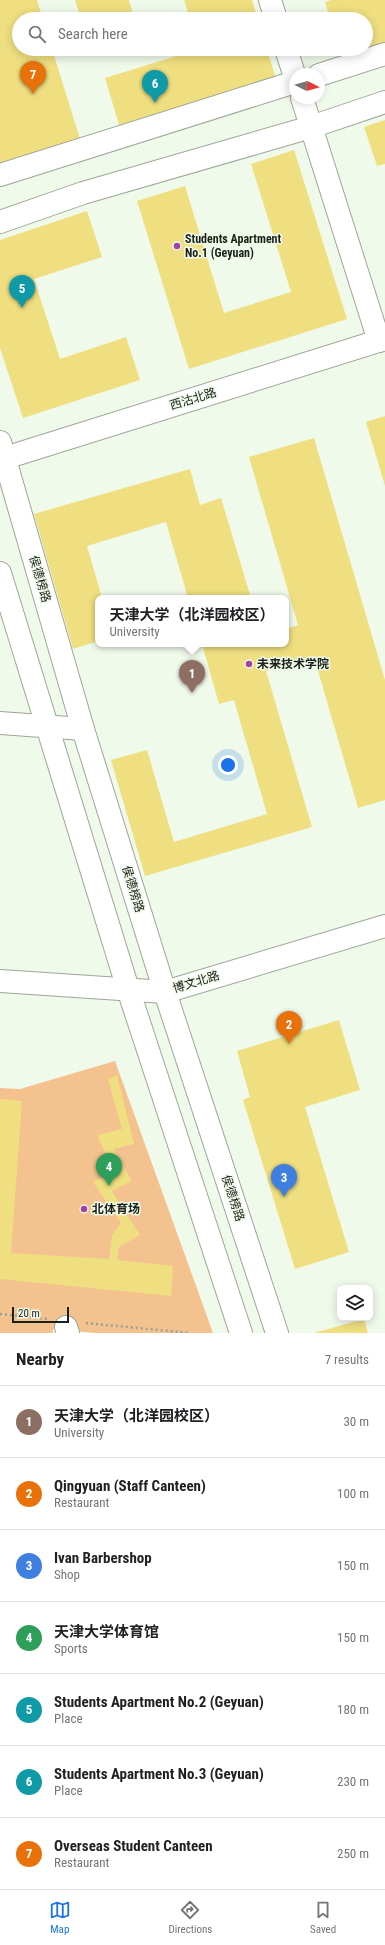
<!DOCTYPE html>
<meta charset="utf-8">
<style>
body{margin:0;font-family:"Roboto Condensed","Noto Sans SC",sans-serif;background:#f6f6f6;color:#202124}
.controls{position:absolute;right:12px;bottom:12px;display:grid;overflow:hidden;border-radius:8px;box-shadow:0 2px 10px #0003}
.controls button{width:36px;height:36px;display:grid;place-items:center;padding:0;border:0;border-bottom:1px solid #e0e0e0;background:#fff;color:#202124;font:20px sans-serif}
.compass{position:absolute;left:289px;top:68px;width:36px;height:36px;border-radius:50%;background:#fff;box-shadow:0 2px 10px #0003;rotate:95deg}
.scale{position:absolute;left:12px;bottom:10px;width:57px;box-sizing:border-box;padding-left:4px;border:2px solid #1c201a;border-top:0;font-size:11px;line-height:14px;white-space:nowrap;color:#1c201a;-webkit-text-stroke:3px #f0faea;paint-order:stroke}
.you{position:absolute;left:228px;top:765px;width:14px;height:14px;margin:-10px;border:3px solid #fff;border-radius:50%;background:#1a73e8;box-shadow:0 0 0 6px #1a73e833}
.badge{display:grid;place-items:center;width:26px;height:26px;border-radius:50%;background:#1a73e8;color:#fff;font-size:13px;font-weight:700}
.pin{position:absolute;translate:-50% -33px;filter:drop-shadow(0 1px 2px #0008)}
.pin::after{content:'';position:absolute;top:21px;width:14px;height:12px;background:inherit;clip-path:polygon(0 0,100% 0,50% 100%)}
.popup{position:absolute;left:95px;top:595px;width:194px;height:52px;box-sizing:border-box;display:grid;place-content:center;border-radius:8px;background:#fff;filter:drop-shadow(0 1px 3px #0005);font-size:13px;white-space:nowrap;color:#757577}
.popup b{font-size:15px;color:#202124}
.popup::after{content:'';position:absolute;left:50%;top:100%;margin-left:-8px;border:8px solid transparent;border-top-color:#fff}
.list{margin:0;padding:0;list-style:none}
h2{display:flex;justify-content:space-between;align-items:center;height:52px;margin:0;padding:0 16px;font-size:17px}
h2 small{font-size:13px;font-weight:400;color:#757577}
.list li{display:grid;grid-template-columns:26px 1fr auto;gap:12px;align-items:center;box-sizing:border-box;height:72px;padding:0 16px;border-top:1px solid #e0e0e0}
.list b{display:block;font-size:15px;white-space:nowrap}
.list p{margin:0;font-size:13px;white-space:nowrap;color:#757577}
.list em{font-size:13px;font-style:normal;color:#757577}
.icon{flex:none;width:22px;height:22px;fill:none;stroke:currentColor;stroke-width:2;stroke-linecap:round;stroke-linejoin:round}
.map{position:relative;flex:none;width:385px;height:1333px;overflow:hidden}
.search{position:absolute;background:#fff;box-shadow:0 2px 10px #0003;left:12px;right:12px;top:12px;height:44px;display:flex;align-items:center;gap:10px;box-sizing:border-box;padding:0 14px;border-radius:22px;color:#757577;font-size:15px}
.sheet{height:556px;background:#fff}
nav{display:flex;justify-content:space-around;align-items:center;box-sizing:border-box;height:56px;border-top:1px solid #e0e0e0;background:#fff;font-size:11px;color:#757577}
nav a{display:grid;justify-items:center;gap:2px}
nav .on{color:#1a73e8}
.map>svg:first-child{display:block}
.green{fill:#f3c28f}
.building{fill:#efdf80}
.lines{fill:none;stroke-linecap:round;stroke-linejoin:round}
.minor-casing{stroke:#9da697;stroke-width:24}
.path{stroke:#99a195;stroke-width:2.5;stroke-dasharray:2 3;stroke-linecap:butt}
.minor{stroke:#fff;stroke-width:22}
.poi-dot{fill:#a440a5;stroke:#f0faea;stroke-width:1.5}
.labels{text-anchor:middle;dominant-baseline:central;stroke-width:3;stroke-linejoin:round;paint-order:stroke}
.poi-label{font-size:12px;font-weight:bold;fill:#1c201a;stroke:#f0faea;text-anchor:start}
.street-label{font-size:12px;fill:#1c201a;stroke:#f0faea}
</style>
<div class="map">
<svg width="385" height="1333" viewBox="0 0 385 1333">
<rect width="100%" height="100%" fill="#f0faea"/>
<path class="green" d="M115,1061L213,1333H95L53,1329V1333H0V1088L20,1089Z"/>
<g class="building">
<path d="M0,0H37L43,19H19V49H52L80,139L0,164Z"/>
<path d="M75,0H129L134,17L127,19H81Z"/>
<path d="M184,0H252L258,19H190Z"/>
<path d="M331,0H385V44L341,57L338,49H366V19H330L325,2Z"/>
<path d="M199,49H267L276,79L120,128L105,78Z"/>
<path d="M385,120V164L377,166L364,127Z"/>
<path d="M294,150L347,319L189,369L137,201L185,186L224,313L291,292L251,164Z"/>
<path d="M87,211L102,257L34,279L60,359L126,337L140,380L23,418L0,348V240Z"/>
<path d="M385,416V486L366,422Z"/>
<path d="M314,438L385,680V800L358,808L314,657L266,671L312,827L145,876L111,760L147,750L174,842L267,814L234,700L219,704L202,644H286V629L298,625L249,457Z"/>
<path d="M190,469L200,505L221,498L251,598H188L166,522L87,546L102,598H98V641L73,649L34,514Z"/>
<path d="M339,1020L360,1090L305,1107L349,1252L295,1269L243,1100L250,1097L237,1051Z"/>
<path d="M117,1075L134,1144L114,1149L132,1181L112,1191L140,1235L119,1247L117,1260L173,1266L171,1296L0,1279V1099L22,1101L11,1253L109,1259L112,1235L121,1223L93,1182L114,1172L97,1135L122,1129L108,1079Z"/>
<path d="M364,1319L368,1333H314Z"/>
</g>
<g class="lines">
<g class="minor-casing">
<g id="minor">
<path d="M270,0L276,19"/>
<path d="M286,49L295,77"/>
<path d="M319,75L385,54"/>
<path d="M302,98L379,341"/>
<path d="M0,175L295,82"/>
<path d="M0,222L83,193L311,127L385,102"/>
<path d="M0,442L83,729L165,992L277,1333"/>
<path d="M0,458H5L385,339"/>
<path d="M0,573L128,989L241,1333"/>
<path d="M0,723L83,729"/>
<path d="M0,981L165,992L385,926"/>
<path d="M66,1327L68,1333"/>
</g>
</g>
<g class="path">
<path d="M0,1314L47,1319"/>
<path d="M86,1323L190,1333"/>
</g>
<use href="#minor" class="minor"/>
</g>
<g class="poi-dot">
<circle cx="177" cy="246" r="4"/>
<circle cx="249" cy="664" r="4"/>
<circle cx="84" cy="1209" r="4"/>
</g>
<g class="labels">
<g class="poi-label">
<text x="185" y="239">Students Apartment<tspan x="185" dy="14">No.1 (Geyuan)</tspan></text>
<text x="257" y="664">未来技术学院</text>
<text x="92" y="1209">北体育场</text>
</g>
<g class="street-label">
<text transform="translate(193 399) rotate(-17)">西沽北路</text>
<text transform="translate(40 579) rotate(74)">侯德榜路</text>
<text transform="translate(133 889) rotate(73)">侯德榜路</text>
<text transform="translate(196 982) rotate(-17)">博文北路</text>
<text transform="translate(233 1198) rotate(72)">侯德榜路</text>
</g>
</g>
</svg>
<div class="controls">
<button><svg class="icon" aria-label="layers" viewBox="0 0 24 24"><path d="M12 4l9 5-9 5-9-5zM3 14l9 5 9-5"/></svg></button>
</div>
<svg class="compass" viewBox="-18 -18 36 36"><path d="M0-13l5 13h-10z" fill="#e53935"/><path d="M0 13l5-13h-10z" fill="#757577"/></svg>
<div class="scale">20 m</div>
<div class="you"></div>
<div class="pin badge" style="left:192px;top:693px;background:#8d6e63">1</div>
<div class="popup"><b>天津大学（北洋园校区）</b>University</div>
<div class="pin badge" style="left:289px;top:1044px;background:#e8710a">2</div>
<div class="pin badge" style="left:284px;top:1197px;background:#3f7fe0">3</div>
<div class="pin badge" style="left:109px;top:1186px;background:#2e9e5b">4</div>
<div class="pin badge" style="left:22px;top:308px;background:#0f9aa8">5</div>
<div class="pin badge" style="left:155px;top:103px;background:#0f9aa8">6</div>
<div class="pin badge" style="left:33px;top:94px;background:#e8710a">7</div>
<div class="search"><svg class="icon" aria-label="search" viewBox="0 0 24 24"><circle cx="10" cy="10" r="6"/><path d="M15 15l6 6"/></svg>Search here</div>
</div>
<section class="sheet">
<h2>Nearby<small>7 results</small></h2>
<ul class="list">
<li><span class="badge" style="background:#8d6e63">1</span><div><b>天津大学（北洋园校区）</b><p>University</p></div><em>30 m</em></li>
<li><span class="badge" style="background:#e8710a">2</span><div><b>Qingyuan (Staff Canteen)</b><p>Restaurant</p></div><em>100 m</em></li>
<li><span class="badge" style="background:#3f7fe0">3</span><div><b>Ivan Barbershop</b><p>Shop</p></div><em>150 m</em></li>
<li><span class="badge" style="background:#2e9e5b">4</span><div><b>天津大学体育馆</b><p>Sports</p></div><em>150 m</em></li>
<li><span class="badge" style="background:#0f9aa8">5</span><div><b>Students Apartment No.2 (Geyuan)</b><p>Place</p></div><em>180 m</em></li>
<li><span class="badge" style="background:#0f9aa8">6</span><div><b>Students Apartment No.3 (Geyuan)</b><p>Place</p></div><em>230 m</em></li>
<li><span class="badge" style="background:#e8710a">7</span><div><b>Overseas Student Canteen</b><p>Restaurant</p></div><em>250 m</em></li>
</ul>
</section>
<nav>
<a class="on"><svg class="icon" aria-label="map" viewBox="0 0 24 24"><path d="M3 6l6-2 6 2 6-2v14l-6 2-6-2-6 2zM9 4v14M15 6v14"/></svg>Map</a>
<a><svg class="icon" aria-label="directions" viewBox="0 0 24 24"><path d="M12 3l9 9-9 9-9-9zM9 14v-3h6M13 9l2 2-2 2"/></svg>Directions</a>
<a><svg class="icon" aria-label="saved" viewBox="0 0 24 24"><path d="M7 4h10v16l-5-4-5 4z"/></svg>Saved</a>
</nav>
